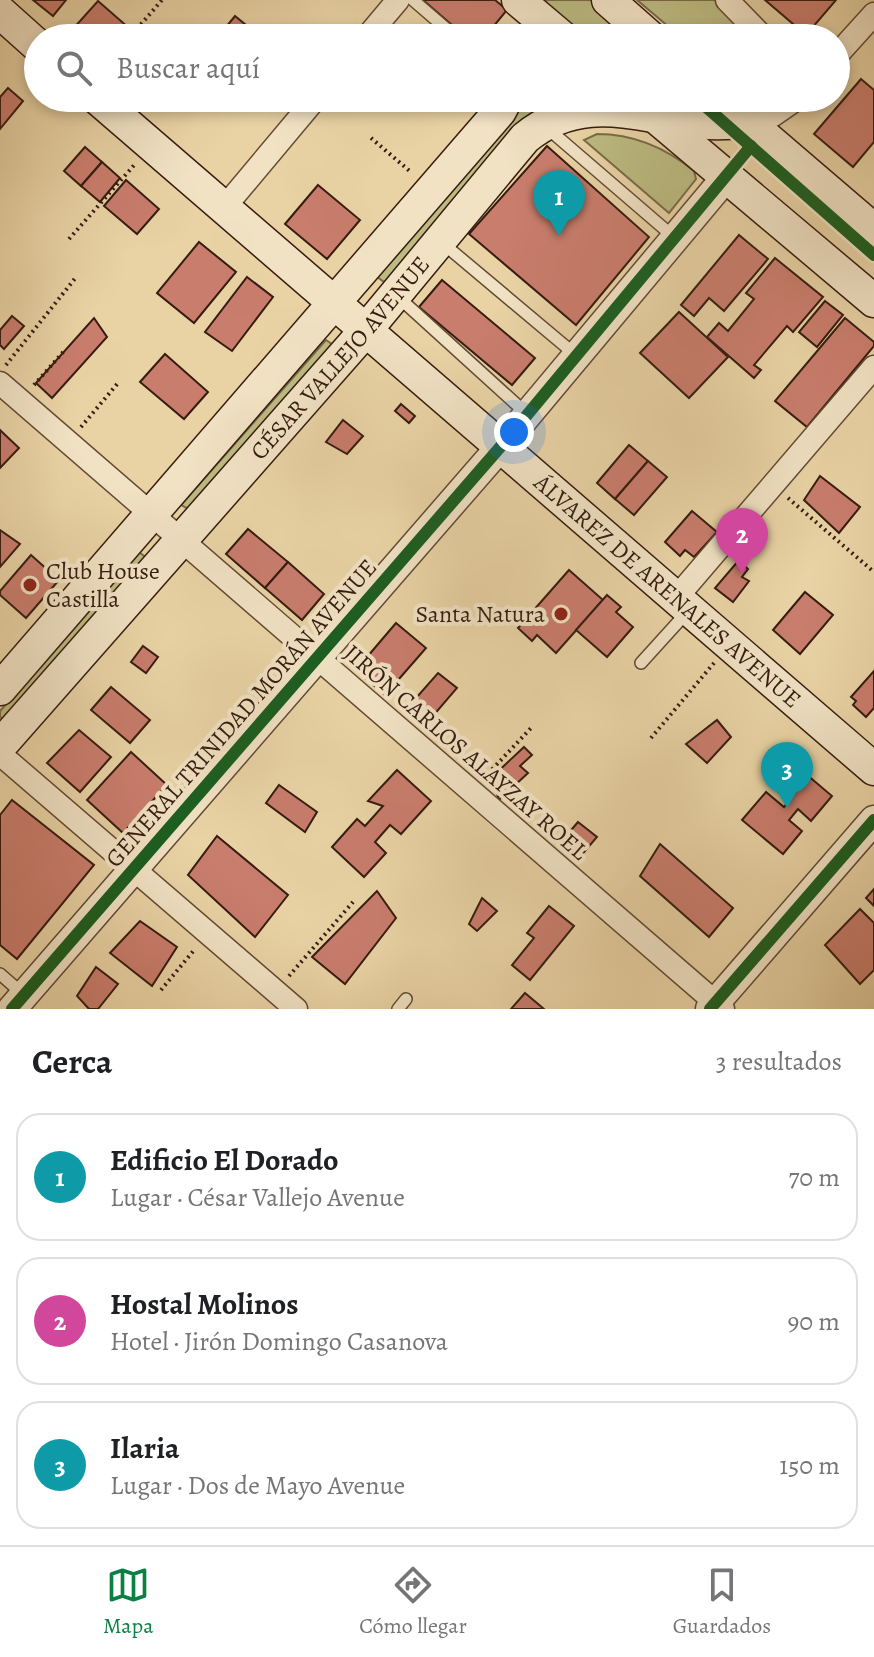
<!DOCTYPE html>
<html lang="es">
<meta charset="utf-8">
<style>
body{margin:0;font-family:Alegreya,serif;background:#f2f2f2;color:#202124}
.you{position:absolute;left:514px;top:432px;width:28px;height:28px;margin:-20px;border:6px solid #fff;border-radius:50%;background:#1a73e8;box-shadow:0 0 0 12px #1a73e833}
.badge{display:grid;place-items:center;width:52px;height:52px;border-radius:50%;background:#0b8043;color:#fff;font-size:26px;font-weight:700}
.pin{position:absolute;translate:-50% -66px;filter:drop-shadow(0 2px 4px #0008)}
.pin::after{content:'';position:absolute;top:42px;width:28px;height:24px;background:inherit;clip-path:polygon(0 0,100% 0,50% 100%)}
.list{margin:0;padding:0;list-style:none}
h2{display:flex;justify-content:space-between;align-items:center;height:104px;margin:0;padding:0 32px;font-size:34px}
h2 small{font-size:26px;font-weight:400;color:#757577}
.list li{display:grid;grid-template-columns:52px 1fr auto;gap:24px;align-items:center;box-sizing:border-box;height:128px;margin:0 16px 16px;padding:0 16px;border:2px solid #e0e0e0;border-radius:24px}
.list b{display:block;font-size:30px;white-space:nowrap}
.list p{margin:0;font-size:26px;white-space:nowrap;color:#757577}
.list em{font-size:26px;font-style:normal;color:#757577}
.icon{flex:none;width:44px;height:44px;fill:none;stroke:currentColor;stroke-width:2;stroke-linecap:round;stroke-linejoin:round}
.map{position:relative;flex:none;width:874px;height:1009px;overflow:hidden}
.search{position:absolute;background:#fff;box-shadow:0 4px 12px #0003;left:24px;right:24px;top:24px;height:88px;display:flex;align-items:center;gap:20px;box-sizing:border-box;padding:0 28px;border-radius:44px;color:#757577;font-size:30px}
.sheet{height:536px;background:#fff}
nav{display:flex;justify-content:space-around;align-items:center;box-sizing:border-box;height:112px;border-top:2px solid #e0e0e0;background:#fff;font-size:22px;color:#757577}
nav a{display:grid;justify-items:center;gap:4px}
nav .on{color:#0b8043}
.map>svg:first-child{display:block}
.green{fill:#bcbb82;stroke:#796c48;stroke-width:2}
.building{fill:#c97d6d;stroke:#361c0f;stroke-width:2}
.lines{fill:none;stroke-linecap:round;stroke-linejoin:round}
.service-casing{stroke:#634a34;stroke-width:14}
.minor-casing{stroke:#634a34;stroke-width:25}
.tertiary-casing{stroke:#634a34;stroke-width:31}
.secondary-casing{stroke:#361c0f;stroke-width:35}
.path{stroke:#361c0f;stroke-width:4;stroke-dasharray:2 4;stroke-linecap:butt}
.service{stroke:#f1e2c4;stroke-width:11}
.minor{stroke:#f1e2c4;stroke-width:22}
.tertiary{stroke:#f1e2c4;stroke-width:28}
.secondary{stroke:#f1e2c4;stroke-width:32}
.cycleway-casing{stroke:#f1e2c4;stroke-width:17}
.cycleway{stroke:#1b5e20;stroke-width:12}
.poi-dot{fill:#8f2418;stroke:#f1e2c4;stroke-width:3}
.labels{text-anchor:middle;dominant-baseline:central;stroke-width:8;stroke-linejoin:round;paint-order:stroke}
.street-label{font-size:24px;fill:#361c0f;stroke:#f1e2c4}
.poi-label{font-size:24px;fill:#361c0f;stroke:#f1e2c4;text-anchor:start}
</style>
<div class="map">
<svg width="874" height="1009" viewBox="0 0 874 1009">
<rect width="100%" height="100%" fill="#e9d3a5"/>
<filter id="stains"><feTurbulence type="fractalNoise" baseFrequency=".0025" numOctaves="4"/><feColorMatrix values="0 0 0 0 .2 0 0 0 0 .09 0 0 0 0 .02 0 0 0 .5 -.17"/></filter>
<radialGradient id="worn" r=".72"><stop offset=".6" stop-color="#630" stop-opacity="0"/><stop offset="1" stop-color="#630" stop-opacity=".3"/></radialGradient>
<g class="green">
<path d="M540,0H597L641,38H589Z"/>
<path d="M637,0H718L753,38H682Z"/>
<path d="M529,98H587L388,285L376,276Z"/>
<path d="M597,134C634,134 666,148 694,171L696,179L669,213L584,140Z"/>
<path d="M326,340L339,349L192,511L181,505Z"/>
<path d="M139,552L153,563L12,726L0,717V711Z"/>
</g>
<g class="building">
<path d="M33,0H66L53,16Z"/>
<path d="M423,0H495L507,10L484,38H467Z"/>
<path d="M765,0H836L806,35Z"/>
<path d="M98,1L129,28L120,38H81L72,30Z"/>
<path d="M235,16L262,38H217Z"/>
<path d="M423,28L435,38H415Z"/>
<path d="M861,79L874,90V142L853,167L814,134Z"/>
<path d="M8,88L23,101L0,129V97Z"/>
<path d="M547,146L649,237L576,325L469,234Z"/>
<path d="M85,147L102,162L81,186L64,171Z"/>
<path d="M102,162L120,178L100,202L81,186Z"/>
<path d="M126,180L159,209L137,234L104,206Z"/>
<path d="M318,185L360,220L327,259L285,224Z"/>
<path d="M739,235L768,259L724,311L709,298L694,316L681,305Z"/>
<path d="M199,242L236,272L194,323L157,293Z"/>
<path d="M775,258L823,297L793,332L787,326L754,365L761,370L754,378L707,337L719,323L728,331L754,299L746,293Z"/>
<path d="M247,277L273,297L232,351L205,332Z"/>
<path d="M442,280L535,358L512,385L419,307Z"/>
<path d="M825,301L843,315L817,347L799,332Z"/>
<path d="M679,312L728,357L689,398L640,353Z"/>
<path d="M12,316L24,326L4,349L0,345V330Z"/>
<path d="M94,318L107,337L52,398L36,383Z"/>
<path d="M845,318L874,342V346L807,427L775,401Z"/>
<path d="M165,354L208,392L184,419L140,382Z"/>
<path d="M401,404L415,416L409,423L395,411Z"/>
<path d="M343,420L363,436L347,454L326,442Z"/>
<path d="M0,430L19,448L0,468Z"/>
<path d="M629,445L648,461L615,499L597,483Z"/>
<path d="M648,461L667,477L634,515L615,499Z"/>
<path d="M820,476L860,507L839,533L804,500Z"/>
<path d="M692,511L717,532L694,557L685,550L680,556L665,542Z"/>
<path d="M248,529L288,562L265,588L226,554Z"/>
<path d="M0,530L20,544L0,567Z"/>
<path d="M31,555L59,580L26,618L0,595V591Z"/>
<path d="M739,560L748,569L742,577L749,581L733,602L715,588Z"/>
<path d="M288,562L324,594L302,620L265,588Z"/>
<path d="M569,570L603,600L556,653L537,635L532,641L518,628Z"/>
<path d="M805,592L833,615L800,654L773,630Z"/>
<path d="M607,595L621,607L616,612L633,627L607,657L576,630Z"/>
<path d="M396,623L426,648L385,695L356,670Z"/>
<path d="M143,646L158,657L146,673L131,662Z"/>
<path d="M874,671V708L866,717L853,705L856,701L851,697Z"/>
<path d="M438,673L457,688L426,724L409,706Z"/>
<path d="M111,687L150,720L130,743L91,710Z"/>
<path d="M717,720L731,737L707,763L686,744Z"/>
<path d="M79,730L111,757L80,792L47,763Z"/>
<path d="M524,747L532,755L520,766L528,773L499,800L496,791L501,786L492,777Z"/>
<path d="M131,752L167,785L123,833L87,800Z"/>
<path d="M793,763L832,796L811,821L798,809L789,820L802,831L783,854L742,820L766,792L784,807L789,801L773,787Z"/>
<path d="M397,770L431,801L401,834L390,825L375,842L386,853L364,877L332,847L357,819L365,826L383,806L368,801Z"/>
<path d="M279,785L317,812L305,832L266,803Z"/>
<path d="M12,800L94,865L17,959L0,945V815Z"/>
<path d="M578,822L597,837L579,858L561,842Z"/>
<path d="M217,836L288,895L255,937L188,875Z"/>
<path d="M660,844L733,908L709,937L640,876Z"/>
<path d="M874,889V906L866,898Z"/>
<path d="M377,891L396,918L345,984L312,957Z"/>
<path d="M482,898L497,911L477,931L469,924Z"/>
<path d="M549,906L574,926L530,980L512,965L534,938L527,933Z"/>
<path d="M860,909L874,923V970L860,984L825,945Z"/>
<path d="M140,921L177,947L152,986L110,953Z"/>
<path d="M96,967L118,984L98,1009H89L77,996Z"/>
<path d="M525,993L544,1009H511Z"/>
</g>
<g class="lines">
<g class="service-casing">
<g id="service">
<path d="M413,0L457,38"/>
<path d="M546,127L675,238"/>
<path d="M440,241L577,356"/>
<path d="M396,295L527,414"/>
<path d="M641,663L689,610"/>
<path d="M0,974L24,995"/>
<path d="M398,1009L406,999"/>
</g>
</g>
<g class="minor-casing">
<g id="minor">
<path d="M727,0L764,38"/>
<path d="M366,38L398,0"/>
<path d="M836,56L874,14"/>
<path d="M746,121L772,116L798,98"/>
<path d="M223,209L316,98"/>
<path d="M0,383L723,1009"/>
<path d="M676,598L874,367"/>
<path d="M0,754L296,1009"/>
</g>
</g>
<g class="tertiary-casing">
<g id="tertiary">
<path d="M12,1009L502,445L727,176"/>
<path d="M710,1009L874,820"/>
</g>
</g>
<g class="secondary-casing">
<g id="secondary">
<path d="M518,0L563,38"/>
<path d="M608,0L651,38"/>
<path d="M0,12L38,46"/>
<path id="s1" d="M97,98L874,769"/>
<path d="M720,98L874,230"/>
<path d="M657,118L874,301"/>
<path d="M0,689L500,111L507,98"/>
<path id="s2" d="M0,746L366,330L525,138C597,79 665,135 746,121"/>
</g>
</g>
<g class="path">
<path d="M129,38L162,0"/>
<path d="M371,138L412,173"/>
<path d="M69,239L136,163"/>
<path d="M6,365L77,276"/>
<path d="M34,385L64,351"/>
<path d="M81,427L118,383"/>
<path d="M788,498L874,572"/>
<path d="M651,738L714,663"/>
<path d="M484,778L532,727"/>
<path d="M289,976L353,902"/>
<path d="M161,990L195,949"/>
</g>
<use href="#service" class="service"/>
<use href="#minor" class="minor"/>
<use href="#tertiary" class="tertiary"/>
<use href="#secondary" class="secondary"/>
<g class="cycleway-casing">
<g id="cycleway">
<path d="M696,98L874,255"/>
<path d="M12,1009L502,445L751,146"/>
<path d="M710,1009L874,820"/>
</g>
</g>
<use href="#cycleway" class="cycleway"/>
</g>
<g class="poi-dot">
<circle cx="30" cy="585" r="8"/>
<circle cx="561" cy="614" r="8"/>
</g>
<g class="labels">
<g class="street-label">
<text stroke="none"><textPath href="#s2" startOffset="516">CÉSAR VALLEJO AVENUE</textPath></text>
<text stroke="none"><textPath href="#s1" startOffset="754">ÁLVAREZ DE ARENALES AVENUE</textPath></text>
<text transform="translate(241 713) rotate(-49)">GENERAL TRINIDAD MORÁN AVENUE</text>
<text transform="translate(466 752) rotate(41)">JIRÓN CARLOS ALAYZAY ROEL</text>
</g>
<g class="poi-label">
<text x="46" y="571">Club House<tspan x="46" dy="28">Castilla</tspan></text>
<text x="545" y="614" text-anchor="end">Santa Natura</text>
</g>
</g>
<rect width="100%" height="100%" filter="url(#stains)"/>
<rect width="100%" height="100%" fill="url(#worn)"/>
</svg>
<div class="you"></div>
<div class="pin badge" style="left:559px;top:236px;background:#0f9aa8">1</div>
<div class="pin badge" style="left:742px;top:574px;background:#d1479c">2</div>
<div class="pin badge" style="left:787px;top:808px;background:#0f9aa8">3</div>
<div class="search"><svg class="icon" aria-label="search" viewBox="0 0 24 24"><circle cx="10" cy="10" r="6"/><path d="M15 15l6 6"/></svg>Buscar aquí</div>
</div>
<section class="sheet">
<h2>Cerca<small>3 resultados</small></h2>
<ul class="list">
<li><span class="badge" style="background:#0f9aa8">1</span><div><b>Edificio El Dorado</b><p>Lugar · César Vallejo Avenue</p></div><em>70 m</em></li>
<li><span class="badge" style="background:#d1479c">2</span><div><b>Hostal Molinos</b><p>Hotel · Jirón Domingo Casanova</p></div><em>90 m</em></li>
<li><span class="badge" style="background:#0f9aa8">3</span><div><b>Ilaria</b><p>Lugar · Dos de Mayo Avenue</p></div><em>150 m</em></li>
</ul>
</section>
<nav>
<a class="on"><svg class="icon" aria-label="map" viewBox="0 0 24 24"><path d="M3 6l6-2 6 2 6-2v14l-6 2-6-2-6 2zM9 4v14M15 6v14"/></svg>Mapa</a>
<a><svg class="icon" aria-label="directions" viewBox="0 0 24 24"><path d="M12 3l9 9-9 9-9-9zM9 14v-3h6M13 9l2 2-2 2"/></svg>Cómo llegar</a>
<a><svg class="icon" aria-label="saved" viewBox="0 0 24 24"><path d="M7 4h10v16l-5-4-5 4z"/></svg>Guardados</a>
</nav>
